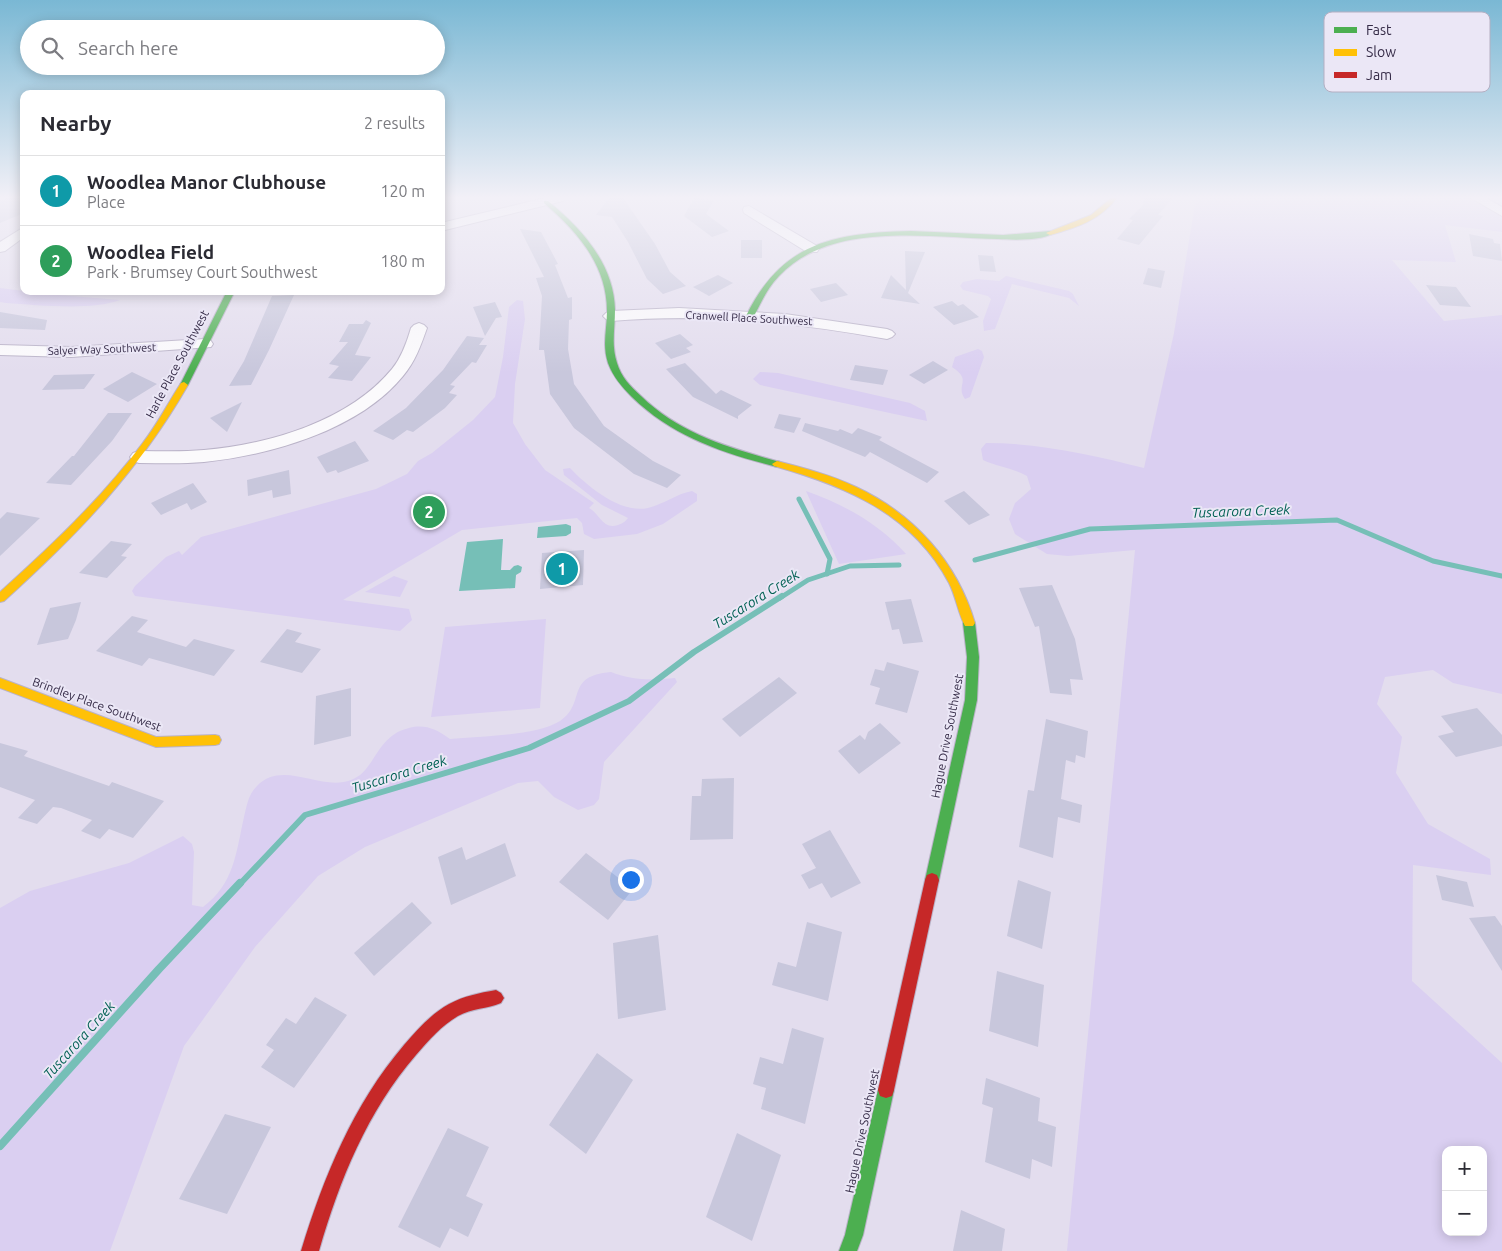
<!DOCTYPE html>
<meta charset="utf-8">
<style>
body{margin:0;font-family:Ubuntu,sans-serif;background:#f2f2f3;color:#2b2b33}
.controls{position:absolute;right:15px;bottom:15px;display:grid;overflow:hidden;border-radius:10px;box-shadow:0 2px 12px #0003}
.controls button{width:45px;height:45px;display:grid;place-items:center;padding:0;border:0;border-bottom:1px solid #e1e1e2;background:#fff;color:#2b2b33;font:25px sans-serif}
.you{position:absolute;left:630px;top:879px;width:18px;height:18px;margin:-12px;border:4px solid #fff;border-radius:50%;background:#1a73e8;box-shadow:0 0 0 8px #1a73e833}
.badge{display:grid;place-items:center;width:32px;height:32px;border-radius:50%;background:#b45309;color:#fff;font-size:16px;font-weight:700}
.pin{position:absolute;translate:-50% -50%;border:2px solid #fff;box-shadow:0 1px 5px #0006}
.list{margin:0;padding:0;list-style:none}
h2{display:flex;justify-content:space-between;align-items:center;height:65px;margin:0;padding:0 20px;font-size:21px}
h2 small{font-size:16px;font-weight:400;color:#7c7c81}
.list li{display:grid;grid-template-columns:32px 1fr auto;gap:15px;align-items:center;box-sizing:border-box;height:70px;padding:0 20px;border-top:1px solid #e1e1e2}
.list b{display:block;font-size:19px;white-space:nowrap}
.list p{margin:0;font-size:16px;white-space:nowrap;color:#7c7c81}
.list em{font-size:16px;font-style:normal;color:#7c7c81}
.icon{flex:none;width:28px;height:28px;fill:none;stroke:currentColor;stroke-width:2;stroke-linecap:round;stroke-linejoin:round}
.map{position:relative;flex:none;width:1502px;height:1251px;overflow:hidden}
.search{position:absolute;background:#fff;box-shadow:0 2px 12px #0003;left:20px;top:20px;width:425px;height:55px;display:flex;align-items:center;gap:12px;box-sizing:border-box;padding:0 18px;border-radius:28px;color:#7c7c81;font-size:19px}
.panel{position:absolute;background:#fff;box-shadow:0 2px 12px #0003;left:20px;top:90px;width:425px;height:205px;border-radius:10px}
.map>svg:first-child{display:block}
.green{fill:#dacff1;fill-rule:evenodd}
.water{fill:#76bfb7}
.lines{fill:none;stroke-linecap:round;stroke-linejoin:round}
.stream-far2{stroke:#76bfb7;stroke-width:5}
.stream-far1{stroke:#76bfb7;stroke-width:6}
.stream{stroke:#76bfb7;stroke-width:8}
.building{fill:#c8c7dc}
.street-casing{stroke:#bab3c8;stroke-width:2}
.fast-casing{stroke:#bab3c8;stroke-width:2}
.slow-casing{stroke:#bab3c8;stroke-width:2}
.jam-casing{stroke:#bab3c8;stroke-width:2}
.street{fill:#fbfafc;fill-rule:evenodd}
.fast{fill:#4caf50;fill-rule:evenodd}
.slow{fill:#ffc107;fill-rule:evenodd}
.jam{fill:#c62828;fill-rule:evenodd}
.labels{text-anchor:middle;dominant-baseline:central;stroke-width:4;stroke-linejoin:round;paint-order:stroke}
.far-street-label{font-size:11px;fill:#352b47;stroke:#ebe7f6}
.street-label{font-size:12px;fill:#352b47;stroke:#ebe7f6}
.water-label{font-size:14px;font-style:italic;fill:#016053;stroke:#ebe7f6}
.key{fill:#ebe7f6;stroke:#b4afc2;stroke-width:1}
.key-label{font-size:14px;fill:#352b47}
</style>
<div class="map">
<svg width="1502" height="1251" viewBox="0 0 1502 1251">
<rect width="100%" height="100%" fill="#e3ddee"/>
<g class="green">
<path d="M1196,198H1477L1502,212V232L1445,225L1456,262L1392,260L1444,321L1502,315V694L1453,683L1433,670L1385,677L1377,704L1402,737L1396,773L1428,824L1490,859L1491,875L1413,865L1412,981L1502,1063V1251H1067L1135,550L1068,556L1047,554L1015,534L1009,519L1015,503L1031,489L1027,476C1013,468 998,467 983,460L981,449L986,443C1039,443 1093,455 1144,468L1174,333ZM1446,1150H1483V1232H1446Z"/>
<path d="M1006,276L1069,291L1073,294L1079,306L1069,298L1012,284L995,329L984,331L983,321L991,299L988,296L963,290L960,286L963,282L977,279L999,281Z"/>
<path d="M0,288L47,294L120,300C91,311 38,305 6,303L0,302Z"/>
<path d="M517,300L523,301L525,319L515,384L513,423L525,444L545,470L594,503L589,508C600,514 603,530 618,525C623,523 625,522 628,518L602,505L564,475L563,469L570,468C588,487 621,514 648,508C664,504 676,494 692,491L697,494V501L663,524L637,534L594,539L584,534L582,523L577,518L462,530L343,600L409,609L412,620L400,631L135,596L132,591L135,586L166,557L179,551L182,555L201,537L376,489L407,474L418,461L432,453L473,420L495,397L503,357L509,307Z"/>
<path d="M978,349L982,351L984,357L970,397L965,399C955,384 973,381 952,367L955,357Z"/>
<path d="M760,372L778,373L910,403L925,411L927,421L760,385L753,379Z"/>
<path d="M806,491C845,505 878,523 906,554L839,564Z"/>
<path d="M394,576L408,581L400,597L365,592Z"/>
<path d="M546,619L540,708L431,717L445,627Z"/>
<path d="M611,672C634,681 652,680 675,678L677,682L604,762L599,799L594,805L578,810L554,797L538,781L518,783L365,847L318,876L255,947L184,1046L110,1251H0V908L30,891L129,863L183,836L192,844L194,852L192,905L203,907C234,884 236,853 244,817C247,805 248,795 257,786C283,759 321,792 351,780C376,771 375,736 409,728C425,724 436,729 450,739C480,736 536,736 560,721C587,703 564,676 611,672Z"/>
</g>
<g class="water">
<path d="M566,524L571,526V533L566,536L537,538L538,527Z"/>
<path d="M503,539L501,570H510L514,566L518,565L522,567L521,572L516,575L515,588L459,591L467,542Z"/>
</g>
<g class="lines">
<g class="stream-far2">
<path d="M799,499L830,559L827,574"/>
<path d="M975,560L1090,529L1337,520L1433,561L1502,576"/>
<path d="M780,598L808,580L850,566L899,565"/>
</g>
<path class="stream-far1" d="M239,885L305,815L529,748L629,701L694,652L782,596"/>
<path class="stream" d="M0,1146L159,969L240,883"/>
</g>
<g class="building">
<path d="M7,198H24V213L0,223V202Z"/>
<path d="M609,198H623L655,244L670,272L686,286L663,294L647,279L628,242L612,217L596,215Z"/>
<path d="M694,198L714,200L706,214L729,231L712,237L684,216Z"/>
<path d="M1144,198H1173L1158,215L1163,216L1139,245L1117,239L1133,220L1129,219L1143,205Z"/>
<path d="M520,229L541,232L558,264L555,265L568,298L572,297V319L569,320L568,349L574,384L604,426L653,461L681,475L667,488L634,474L574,428L550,394L544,350H539L542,296L536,278L544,277Z"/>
<path d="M1469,234L1493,239L1494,243L1500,244L1502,261L1473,256Z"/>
<rect x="741" y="240" width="21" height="18"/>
<path d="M905,251L925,252L908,293L920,304L881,298L891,275L906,290Z"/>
<path d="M978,255L993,256L996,272L980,271Z"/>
<path d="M1148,268L1165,271L1161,288L1143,284Z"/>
<path d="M718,275L733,283L709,296L693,287Z"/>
<path d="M836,283L848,295L821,302L810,289Z"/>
<path d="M1426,285L1456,287L1471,307L1440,305Z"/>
<path d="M294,295L269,350L251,385L229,386L244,361L272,296Z"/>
<path d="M952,301L958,306L963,304L979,317L954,325L933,307Z"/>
<path d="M495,302L502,317L496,318L485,336L473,307Z"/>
<path d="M0,312L47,320L45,330L0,328Z"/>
<path d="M366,320L371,323L355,355L371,357L352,381L328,378L339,366L329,364L348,342H339L349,324H363Z"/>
<path d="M680,334L693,345L686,348L691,352L671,359L655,343Z"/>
<path d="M467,336L484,338L479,345H487L476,363L472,362L450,385L455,386L449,393L457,395L445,408L413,432L407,430L393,440L373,431L406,408L443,370Z"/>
<path d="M933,361L948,370L924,384L909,375Z"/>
<path d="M685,363L716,394L721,390L752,405L738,416V419L693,397L666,369Z"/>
<path d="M855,365L888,370L883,385L850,380Z"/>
<path d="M132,372L157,384L128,402L103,389Z"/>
<path d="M95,374L84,389L42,390L54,375Z"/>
<path d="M242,402L227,432L210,418Z"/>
<path d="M108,413H132L112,441L71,485L46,483L72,456H74Z"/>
<path d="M779,414L801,418L794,433L774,428Z"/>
<path d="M805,423L838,431L840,429L852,434L858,428L882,437L879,440L939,472L927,483L870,452L865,457L802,431Z"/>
<path d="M355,441L369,461L338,473L336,470L327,473L317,457Z"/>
<path d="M289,470L291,494L273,498L272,490L248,496L247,480Z"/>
<path d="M193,483L207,502L191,510L187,503L161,515L151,503Z"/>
<path d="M964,491L990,515L969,525L944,501Z"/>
<path d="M7,512L40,518L0,556V519Z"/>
<path d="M111,541L132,544L121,556L127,557L107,578L79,573Z"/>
<path d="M584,550L583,585L540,589L542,553Z"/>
<path d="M1052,585L1075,639L1083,680L1070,679L1072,695L1050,693L1039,626L1035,627L1019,588Z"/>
<path d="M911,599L923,642L903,644L899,629L892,630L885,602Z"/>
<path d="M81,602L76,620L68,639L37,645L50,608Z"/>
<path d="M132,616L148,620L137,632L186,647L194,639L235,650L214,676L149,658L142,666L96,651Z"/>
<path d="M287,629L302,633L295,642L321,649L302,673L260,662Z"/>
<path d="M887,662L919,671L907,713L875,704L880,688L870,685L875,669L884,671Z"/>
<path d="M779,677L797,693L740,737L722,719Z"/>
<path d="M351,688V736L314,745L316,696Z"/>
<path d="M1477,708L1502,735V746L1456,757L1438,736L1454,732L1441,716Z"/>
<path d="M1046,719L1088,731L1085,758L1076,755L1075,763L1066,760L1061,799L1082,805L1080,823L1058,817L1053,858L1019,847L1028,790L1034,791Z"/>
<path d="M880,723L901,743L859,774L838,751L860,735L865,740L868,732Z"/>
<path d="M0,743L28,751L24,756L109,786L112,782L164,801L133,838L109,829L100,839L81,831L92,820L61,808L53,807L37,824L18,818L35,800L0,787Z"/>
<path d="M734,778L733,839L690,840L692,796H701L702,779Z"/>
<path d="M830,830L861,883L831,898L822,883L809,889L801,875L816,868L802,844Z"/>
<path d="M505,843L516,876L451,905L438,857L462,847L466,860Z"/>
<path d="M586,853L633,889L608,920L559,882Z"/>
<path d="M1436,875L1467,882L1474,907L1442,900Z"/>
<path d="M1018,880L1051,892L1042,949L1007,936Z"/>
<path d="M412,902L432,923L374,976L354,953Z"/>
<path d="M1495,916L1502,926V971L1469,918Z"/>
<path d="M807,922L842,932L828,1001L772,985L778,962L796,967Z"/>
<path d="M658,935L666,1010L618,1019L613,943Z"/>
<path d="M997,971L1044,985L1038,1047L989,1031Z"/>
<path d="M315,997L347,1015L294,1088L261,1067L274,1050L266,1045L286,1018L296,1024Z"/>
<path d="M792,1028L824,1038L805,1124L761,1109L766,1088L753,1084L760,1057L783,1064Z"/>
<path d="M597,1053L633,1080L586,1154L549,1125Z"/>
<path d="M986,1078L1040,1098L1038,1121L1056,1127L1052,1167L1032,1159L1030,1179L985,1162L993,1108L982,1104Z"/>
<path d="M225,1114L271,1127L227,1214L179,1199Z"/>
<path d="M448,1128L489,1147L466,1196L483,1204L468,1237L450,1228L440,1248L398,1227Z"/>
<path d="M737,1133L781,1155L752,1241L706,1217Z"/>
<path d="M961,1210L1005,1229L1002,1251H953Z"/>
</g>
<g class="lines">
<g class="street-casing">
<g id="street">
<path d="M545,198H565L563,201L441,231V223Z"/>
<path d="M1471,198H1486L1502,207V216Z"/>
<path d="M749,206L817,246L819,249L817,252H807L744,213L743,210L744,207Z"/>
<path d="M24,227V237L5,251L0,252V242Z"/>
<path d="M679,308L785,314L887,329L892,331L895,334L892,337L887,339C795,322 704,313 611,321L606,319L603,316L606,313L611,311Z"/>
<path d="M419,323L424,325L427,328C421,345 415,362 403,376C359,430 271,455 204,462C182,464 161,463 139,463L133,461L130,457L133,453L139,451C161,451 182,452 204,450C269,444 348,422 392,369C401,358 407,342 411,328L414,325Z"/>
<path d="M205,339L211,341L213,344L211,347L71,357L0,355V345L71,347Z"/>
</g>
</g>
<g class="fast-casing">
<g id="fast">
<path d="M544,201H548C582,229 614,264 615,310C615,329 611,345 617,363C621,377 631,387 641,396C680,434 730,448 780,462V466L777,467C723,453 673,437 632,397C622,387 613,377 608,363C602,345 607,329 607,311C607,265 577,231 544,203Z"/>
<path d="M911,231L1003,235L1050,231L1054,233C1042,241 1012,240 998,239C929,238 832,220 779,276C767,288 761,303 753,318L746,316C782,242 834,233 911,231Z"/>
<path d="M227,291H235L188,385L184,388L181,387L180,385Z"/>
<path d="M969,619L973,620L975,623L979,657L977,700L939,880L937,885L932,887L927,885L925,880L965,700L967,657L963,623L965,620Z"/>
<path d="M886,1082L892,1084L894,1090L863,1235L857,1251H839L845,1235L878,1090L880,1084Z"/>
</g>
</g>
<g class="slow-casing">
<g id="slow">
<path d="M1111,198H1117C1100,220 1076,228 1050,235L1046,233L1091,215Z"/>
<path d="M184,382L188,385C138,472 78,534 4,601L0,602V592C51,546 101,499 142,444C157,425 168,403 181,383Z"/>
<path d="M777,461C804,468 831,475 856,487C914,514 957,562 975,623L973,626H965C958,613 956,597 949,583C912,513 845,486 774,466L772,464Z"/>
<path d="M0,678L156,737L215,735L219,736L221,740L219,744L215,745L156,747L0,688Z"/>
</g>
</g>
<g class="jam-casing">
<g id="jam">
<path d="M932,873L937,875L939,880L894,1090L892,1096L886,1098L880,1096L878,1090L925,880L927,875Z"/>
<path d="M496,990L501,993L504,998L501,1003C487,1009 472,1008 458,1016C441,1026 429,1040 416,1055C367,1112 340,1179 319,1251H301C324,1176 353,1105 404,1045C417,1030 431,1014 449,1004C464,996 479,993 496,990Z"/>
</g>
</g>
<use href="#street" class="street"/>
<use href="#fast" class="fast"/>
<use href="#slow" class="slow"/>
<use href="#jam" class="jam"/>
</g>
<linearGradient id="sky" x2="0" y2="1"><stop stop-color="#7ab8d4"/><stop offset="0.53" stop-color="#f2f0f7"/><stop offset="1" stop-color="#f2f0f7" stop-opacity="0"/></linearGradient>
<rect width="1502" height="373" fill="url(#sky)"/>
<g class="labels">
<g class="far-street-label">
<text transform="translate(749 318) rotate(3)">Cranwell Place Southwest</text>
<text transform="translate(102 349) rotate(-2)">Salyer Way Southwest</text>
</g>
<g class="street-label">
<text transform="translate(177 364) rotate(-62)">Harle Place Southwest</text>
<text transform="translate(97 704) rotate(20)">Brindley Place Southwest</text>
<text transform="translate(947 736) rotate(-79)">Hague Drive Southwest</text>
<text transform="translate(862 1131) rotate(-78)">Hague Drive Southwest</text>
</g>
<g class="water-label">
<text transform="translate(1241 511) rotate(-2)">Tuscarora Creek</text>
<text transform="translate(756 599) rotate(-32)">Tuscarora Creek</text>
<text transform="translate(399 774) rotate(-17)">Tuscarora Creek</text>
<text transform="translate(79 1040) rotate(-48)">Tuscarora Creek</text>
</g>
</g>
<rect x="1324" y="12" width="166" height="80" rx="8" class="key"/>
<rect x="1334" y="27" width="23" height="6" fill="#4caf50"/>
<rect x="1334" y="49" width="23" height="7" fill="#ffc107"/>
<rect x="1334" y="72" width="23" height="6" fill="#c62828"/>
<g class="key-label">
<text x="1366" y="35">Fast</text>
<text x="1366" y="57">Slow</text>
<text x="1366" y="80">Jam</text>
</g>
</svg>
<div class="controls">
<button>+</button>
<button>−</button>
</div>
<div class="you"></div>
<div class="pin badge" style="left:562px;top:569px;background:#0f9aa8">1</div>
<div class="pin badge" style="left:429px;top:512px;background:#2e9e5b">2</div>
<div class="search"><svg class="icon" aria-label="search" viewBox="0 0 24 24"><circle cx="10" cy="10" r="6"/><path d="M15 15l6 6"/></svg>Search here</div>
<section class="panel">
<h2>Nearby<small>2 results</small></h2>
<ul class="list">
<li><span class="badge" style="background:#0f9aa8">1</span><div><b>Woodlea Manor Clubhouse</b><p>Place</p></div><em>120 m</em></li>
<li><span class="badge" style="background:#2e9e5b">2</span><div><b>Woodlea Field</b><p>Park · Brumsey Court Southwest</p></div><em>180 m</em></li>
</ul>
</section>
</div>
